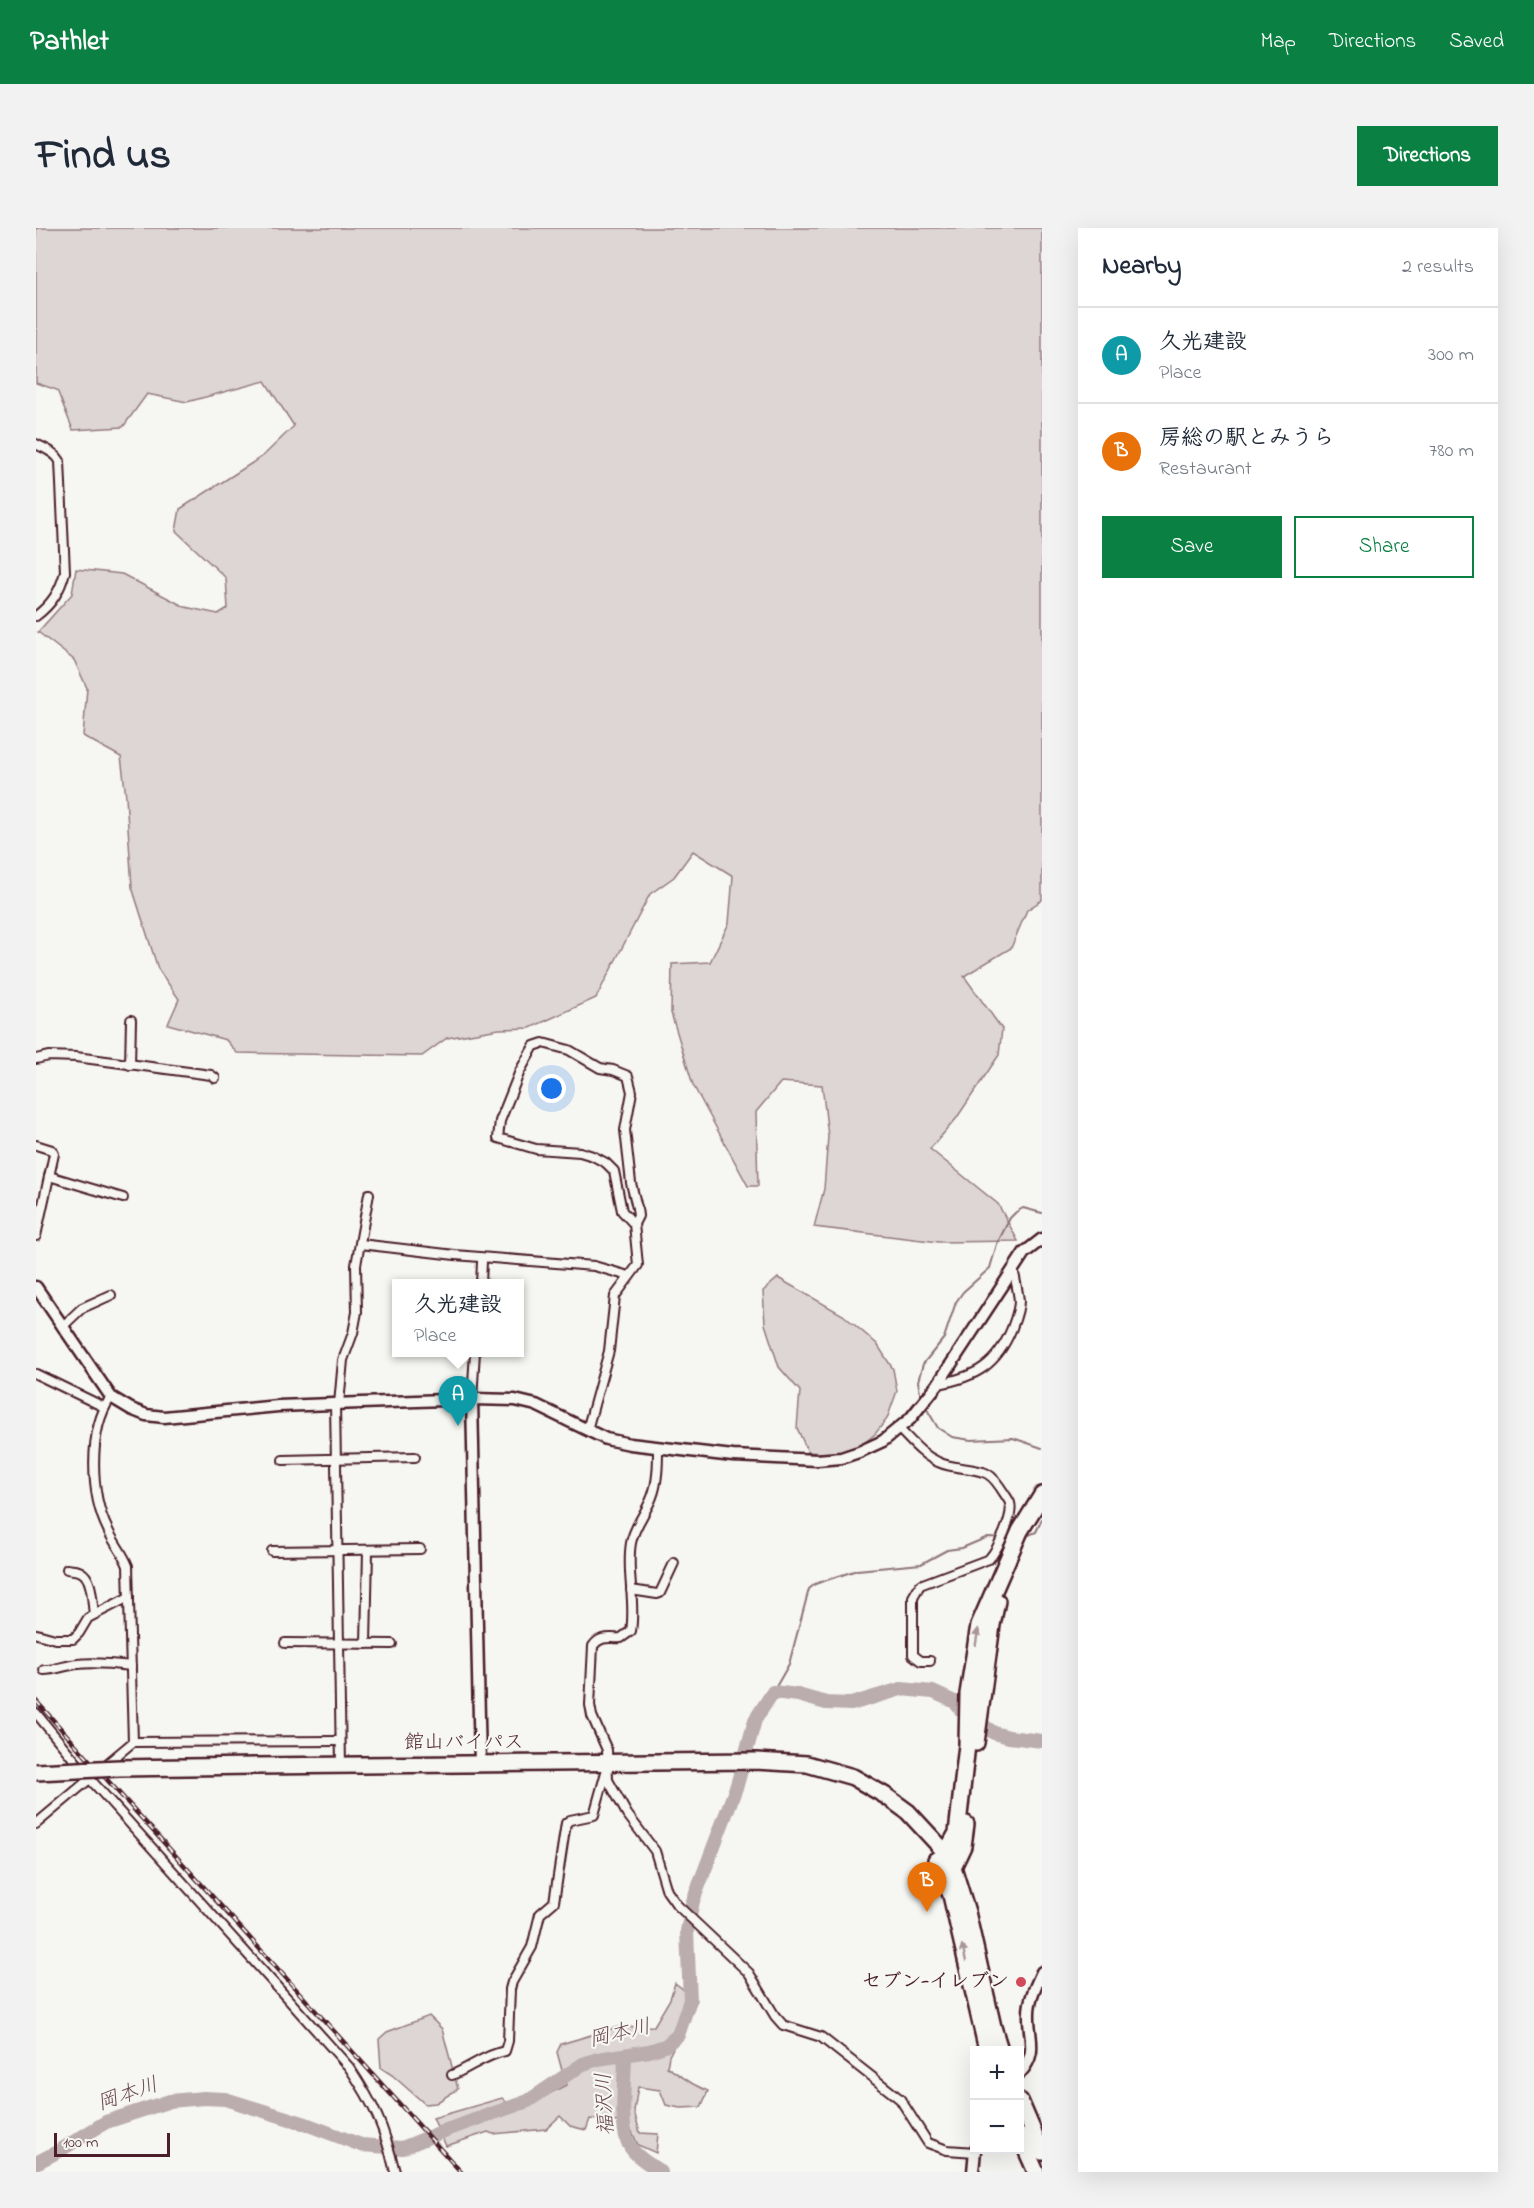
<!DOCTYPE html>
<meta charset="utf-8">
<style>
body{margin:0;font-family:"Indie Flower","Klee One",sans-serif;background:#f2f2f3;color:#1f2937}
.controls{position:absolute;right:18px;bottom:18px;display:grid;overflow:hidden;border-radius:0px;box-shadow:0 6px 24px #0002}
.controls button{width:54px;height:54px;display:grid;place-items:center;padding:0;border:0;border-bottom:2px solid #e0e1e3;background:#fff;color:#1f2937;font:30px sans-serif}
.scale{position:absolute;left:18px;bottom:15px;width:116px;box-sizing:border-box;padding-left:6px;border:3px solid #4a1f2b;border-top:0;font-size:16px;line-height:21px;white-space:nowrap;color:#4a1f2b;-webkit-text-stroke:4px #f6f6f2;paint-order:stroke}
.you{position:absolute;left:516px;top:861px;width:21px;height:21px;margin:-15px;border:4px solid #fff;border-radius:50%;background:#1a73e8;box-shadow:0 0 0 9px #1a73e833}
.badge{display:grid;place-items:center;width:39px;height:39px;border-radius:50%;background:#0b8043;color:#fff;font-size:20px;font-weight:700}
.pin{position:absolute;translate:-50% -50px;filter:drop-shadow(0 2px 3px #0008)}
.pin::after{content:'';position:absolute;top:32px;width:21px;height:18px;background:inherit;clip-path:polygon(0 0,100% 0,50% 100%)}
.popup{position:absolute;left:356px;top:1051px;width:132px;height:78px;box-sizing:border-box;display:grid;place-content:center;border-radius:0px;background:#fff;filter:drop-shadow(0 2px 4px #0005);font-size:20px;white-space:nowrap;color:#747a83}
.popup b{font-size:22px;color:#1f2937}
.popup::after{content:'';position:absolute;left:50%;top:100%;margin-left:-12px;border:12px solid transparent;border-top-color:#fff}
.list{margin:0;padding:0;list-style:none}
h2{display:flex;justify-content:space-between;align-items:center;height:78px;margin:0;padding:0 24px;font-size:26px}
h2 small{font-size:20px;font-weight:400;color:#747a83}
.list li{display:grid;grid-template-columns:39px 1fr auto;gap:18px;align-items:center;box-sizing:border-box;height:96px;padding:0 24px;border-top:2px solid #e0e1e3}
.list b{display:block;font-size:22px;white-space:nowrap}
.list p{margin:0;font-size:20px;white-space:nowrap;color:#747a83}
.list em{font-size:20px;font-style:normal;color:#747a83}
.actions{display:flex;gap:12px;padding:18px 24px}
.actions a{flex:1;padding:14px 0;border:2px solid #0b8043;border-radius:0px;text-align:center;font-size:21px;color:#0b8043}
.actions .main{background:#0b8043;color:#fff}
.map{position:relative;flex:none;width:1006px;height:1944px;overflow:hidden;border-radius:0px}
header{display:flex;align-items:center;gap:36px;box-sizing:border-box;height:84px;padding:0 30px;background:#0b8043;color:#fff}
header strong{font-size:28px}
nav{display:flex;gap:33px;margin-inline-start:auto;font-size:21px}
.intro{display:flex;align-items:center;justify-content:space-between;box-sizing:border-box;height:144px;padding:0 36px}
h1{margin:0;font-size:42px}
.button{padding:15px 27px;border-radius:0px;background:#0b8043;color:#fff;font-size:21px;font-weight:700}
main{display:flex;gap:36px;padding:0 36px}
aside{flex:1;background:#fff;border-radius:0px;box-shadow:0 6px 24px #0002}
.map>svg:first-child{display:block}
.green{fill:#ddd6d5;stroke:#947a80;stroke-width:1.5}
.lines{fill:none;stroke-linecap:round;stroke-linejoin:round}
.stream{stroke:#8e747a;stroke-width:2}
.river{stroke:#bbadae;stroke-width:14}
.street-casing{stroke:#4a1f2b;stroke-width:12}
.secondary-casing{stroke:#4a1f2b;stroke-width:15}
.highway-casing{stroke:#4a1f2b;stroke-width:20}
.street{stroke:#f6f6f2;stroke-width:8}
.secondary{stroke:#f6f6f2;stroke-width:10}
.highway{stroke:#f6f6f2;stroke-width:15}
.rail-casing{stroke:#4a1f2b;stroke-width:4.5}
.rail{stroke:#f6f6f2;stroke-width:2;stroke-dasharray:7;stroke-linecap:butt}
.highway-bridge-casing{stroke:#4a1f2b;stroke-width:20;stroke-linecap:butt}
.highway-bridge{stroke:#f6f6f2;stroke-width:15}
.oneway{fill:#a99598}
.poi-dot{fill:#d1495b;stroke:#f6f6f2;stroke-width:2}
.labels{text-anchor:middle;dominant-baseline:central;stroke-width:4.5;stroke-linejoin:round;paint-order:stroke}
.street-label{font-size:20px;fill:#4a1f2b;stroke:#f6f6f2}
.poi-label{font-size:20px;font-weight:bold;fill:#4a1f2b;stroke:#f6f6f2;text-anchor:end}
.water-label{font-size:21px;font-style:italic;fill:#6c4a52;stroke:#f6f6f2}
</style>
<header>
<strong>Pathlet</strong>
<nav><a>Map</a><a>Directions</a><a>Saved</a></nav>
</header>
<div class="intro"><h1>Find us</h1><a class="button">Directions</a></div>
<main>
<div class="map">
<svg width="1006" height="1944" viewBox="0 0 1006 1944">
<rect width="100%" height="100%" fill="#f6f6f2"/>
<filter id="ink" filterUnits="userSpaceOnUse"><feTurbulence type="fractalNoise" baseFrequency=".0167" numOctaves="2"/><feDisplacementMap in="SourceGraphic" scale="12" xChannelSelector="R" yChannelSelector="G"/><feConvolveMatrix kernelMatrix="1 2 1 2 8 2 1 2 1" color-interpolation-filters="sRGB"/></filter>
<g filter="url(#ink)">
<g class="green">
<path d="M0,0H1006V672L991,682L975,720L928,748L966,801L963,827L920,891L894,921L962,976L982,1013L903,1014L778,999L788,961L792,908L786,857L745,854L720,884L722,958H712L657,857L635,785L636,736L674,734L693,695L697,648L657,623L638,649L614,666L560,770L494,800L463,801L411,810L386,828L201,825L190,812L132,796L143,771L122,741L96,659L90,569L85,529L47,508L51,460L38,432L2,404L36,366L40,341L86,346L149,379L182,386L192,380L190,350L140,303L144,281L227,228L258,198L229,153L151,174L111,166L87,199L37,202L21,162L0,155Z"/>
<path d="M742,1050L807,1087L841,1116L857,1141L861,1163L851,1191L839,1206L814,1227L772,1224L761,1200L764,1163L743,1139L729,1096L727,1063Z"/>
<path d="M639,1755L661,1772L633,1828L631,1839L657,1856L672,1863L665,1879L644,1880L630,1877L624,1862L602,1859L598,1883L604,1905L622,1906L620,1925L602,1917L592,1895L554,1891L550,1902L534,1898L524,1888L510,1901L457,1906L452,1904L410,1918L397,1890L466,1870L480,1883L530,1857L521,1824L525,1816L582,1799L618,1798L634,1771Z"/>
<path d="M393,1788L406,1801L422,1861L400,1875L389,1876L356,1847L345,1840L343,1811L351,1804Z"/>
</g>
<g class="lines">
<g class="stream">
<path d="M885,1171L882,1153L887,1136L908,1110L920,1074L927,1064L954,1040L961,1016L974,990L980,984L987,980L1006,985"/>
<path d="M889,1178L902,1200L916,1209L935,1212L977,1210L1006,1220"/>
<path d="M988,1309L1000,1304L1006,1291"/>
<path d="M737,1464L753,1436L773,1361L779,1356L821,1342L885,1336L911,1322L926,1320L952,1309L974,1310"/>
</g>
<g class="river">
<path d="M589,1827C589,1849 584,1892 591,1912C595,1926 613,1936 625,1944"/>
<path d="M0,1935L23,1923L70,1894L134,1873L168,1870L189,1871L270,1896L325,1917L366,1920L413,1901L492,1873L547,1836L562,1831L613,1823L629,1818L642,1807L654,1772L651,1703L657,1673L701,1557L719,1492L737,1464L762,1467L790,1475L815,1476L865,1461L897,1464L919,1474L924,1481L958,1505L973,1509L1006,1513"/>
</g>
<g class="street-casing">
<g id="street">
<path d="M0,216C9,221 19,224 24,233L29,344C24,363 16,376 0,388"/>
<path d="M0,831L13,828L40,829L175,847L179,850"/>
<path d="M94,837L95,792"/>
<path d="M0,917L16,922L18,926L0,1008"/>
<path d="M13,948L87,970"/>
<path d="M324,1016L419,1027L558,1038L593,1048"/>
<path d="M445,1056L446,1034"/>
<path d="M26,1099L46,1080L75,1067"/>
<path d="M0,1146L68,1179"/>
<path d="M902,1156C940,1149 961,1137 976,1100C979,1092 983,1082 983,1073C982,1062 979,1051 977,1040"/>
<path d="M75,1169C52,1202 54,1267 72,1302C78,1315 87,1325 92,1338L97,1514"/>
<path d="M436,1171L439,1124"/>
<path d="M299,1176L305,1537"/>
<path d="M303,1176L307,1132L317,1105L321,1084L320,1037L333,966"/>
<path d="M863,1201C875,1213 886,1227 902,1234C917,1241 932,1239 947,1244C955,1246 960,1253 964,1259C967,1264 972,1270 974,1275C978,1288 962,1321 953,1331L884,1357L877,1369V1427L885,1433H894"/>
<path d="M551,1202L573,1123L579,1068L602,1037L598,996L602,988L601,980L595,955L589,902L596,864L592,848L577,842L564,840L533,822L507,815L498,818L484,843L464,893L462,910L500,921L544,924L557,928L570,935L578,943L586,983L598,996"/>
<path d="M622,1219C622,1235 622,1254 616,1269C610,1285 598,1298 595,1315C590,1344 600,1373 595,1403L585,1410C573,1411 565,1407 557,1418L554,1477L556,1488L571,1522L572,1552L591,1586L619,1623L631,1663L641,1677L713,1745L739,1788L747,1797L785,1809L864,1871L892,1915L911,1922L939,1924"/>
<path d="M247,1232L379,1229"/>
<path d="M236,1323L384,1321"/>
<path d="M31,1341C35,1342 42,1342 45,1344C57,1350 56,1375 58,1386"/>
<path d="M595,1362L621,1366L624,1365L638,1335"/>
<path d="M1,1406L19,1411H37L43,1405L52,1390L93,1369"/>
<path d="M249,1415L356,1416"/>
<path d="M330,1416L332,1322"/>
<path d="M8,1442C20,1442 30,1437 42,1436C60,1434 77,1436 95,1438"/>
<path d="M0,1485L54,1551L313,1839C339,1878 348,1898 359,1944"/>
<path d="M67,1539L97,1514L304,1513"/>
<path d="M0,1596L56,1549"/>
<path d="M416,1847C435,1839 449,1827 469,1823L472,1813L474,1761L476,1754L496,1719L504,1686L518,1674L530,1595L534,1592L558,1587L570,1544"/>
</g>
</g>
<g class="secondary-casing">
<g id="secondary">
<path d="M0,1059L75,1169L95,1181L110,1187L128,1189L242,1178L436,1171L479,1172L500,1177L570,1211L594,1216L697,1228L781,1232L805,1230L823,1224L847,1213L874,1191L902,1156L988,1025L1006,1011"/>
<path d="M436,1171L444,1536"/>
<path d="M984,1845C1003,1824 992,1810 993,1785C993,1771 1000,1757 1006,1744"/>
<path d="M937,1944L939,1922"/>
</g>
</g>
<g class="highway-casing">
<g id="highway">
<path d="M940,1515L956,1397L961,1373"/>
<path d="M219,1538L720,1533L771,1536L817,1549L850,1568L872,1584L909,1624L917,1639L931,1684L957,1799L964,1822"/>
<path d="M900,1632L915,1667L951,1822"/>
<path d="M917,1639L903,1637L921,1605L931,1517L932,1466L943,1397L984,1303L1006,1267"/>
<path d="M917,1639L927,1618L930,1596"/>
<path d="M984,1873L1006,1924"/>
<path d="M984,1908L1000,1944"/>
</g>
</g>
<use href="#street" class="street"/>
<use href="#secondary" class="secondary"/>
<use href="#highway" class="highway"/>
<g class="rail-casing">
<path id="rail" d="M0,1473L425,1944"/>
</g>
<use href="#rail" class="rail"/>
<g class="highway-bridge-casing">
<path id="highway-bridge" d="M0,1544L83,1540L219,1538"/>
</g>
<use href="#highway-bridge" class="highway-bridge"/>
</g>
<defs><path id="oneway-solid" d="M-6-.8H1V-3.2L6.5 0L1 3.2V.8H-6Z" transform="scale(1.5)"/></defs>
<g class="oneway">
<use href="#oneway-solid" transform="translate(941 1409) rotate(-81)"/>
<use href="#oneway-solid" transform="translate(928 1725) rotate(-103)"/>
</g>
</g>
<circle class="poi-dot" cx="985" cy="1754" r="6"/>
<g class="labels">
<g class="street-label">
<text x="428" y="1515">館山バイパス</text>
</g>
<g class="poi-label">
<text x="973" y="1754">セブン-イレブン</text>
</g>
<g class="water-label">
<text transform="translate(584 1806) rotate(-13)">岡本川</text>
<text transform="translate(92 1867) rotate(-19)">岡本川</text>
<text transform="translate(570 1876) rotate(-93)">福沢川</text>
</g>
</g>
</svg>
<div class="controls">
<button>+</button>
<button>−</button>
</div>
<div class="scale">100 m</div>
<div class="you"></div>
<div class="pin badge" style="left:422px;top:1198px;background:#0f9aa8">A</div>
<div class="popup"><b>久光建設</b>Place</div>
<div class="pin badge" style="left:891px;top:1684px;background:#e8710a">B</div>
</div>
<aside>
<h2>Nearby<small>2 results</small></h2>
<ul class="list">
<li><span class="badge" style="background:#0f9aa8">A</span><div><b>久光建設</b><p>Place</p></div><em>300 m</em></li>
<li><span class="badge" style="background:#e8710a">B</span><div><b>房総の駅とみうら</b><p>Restaurant</p></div><em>780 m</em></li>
</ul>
<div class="actions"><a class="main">Save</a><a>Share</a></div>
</aside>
</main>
